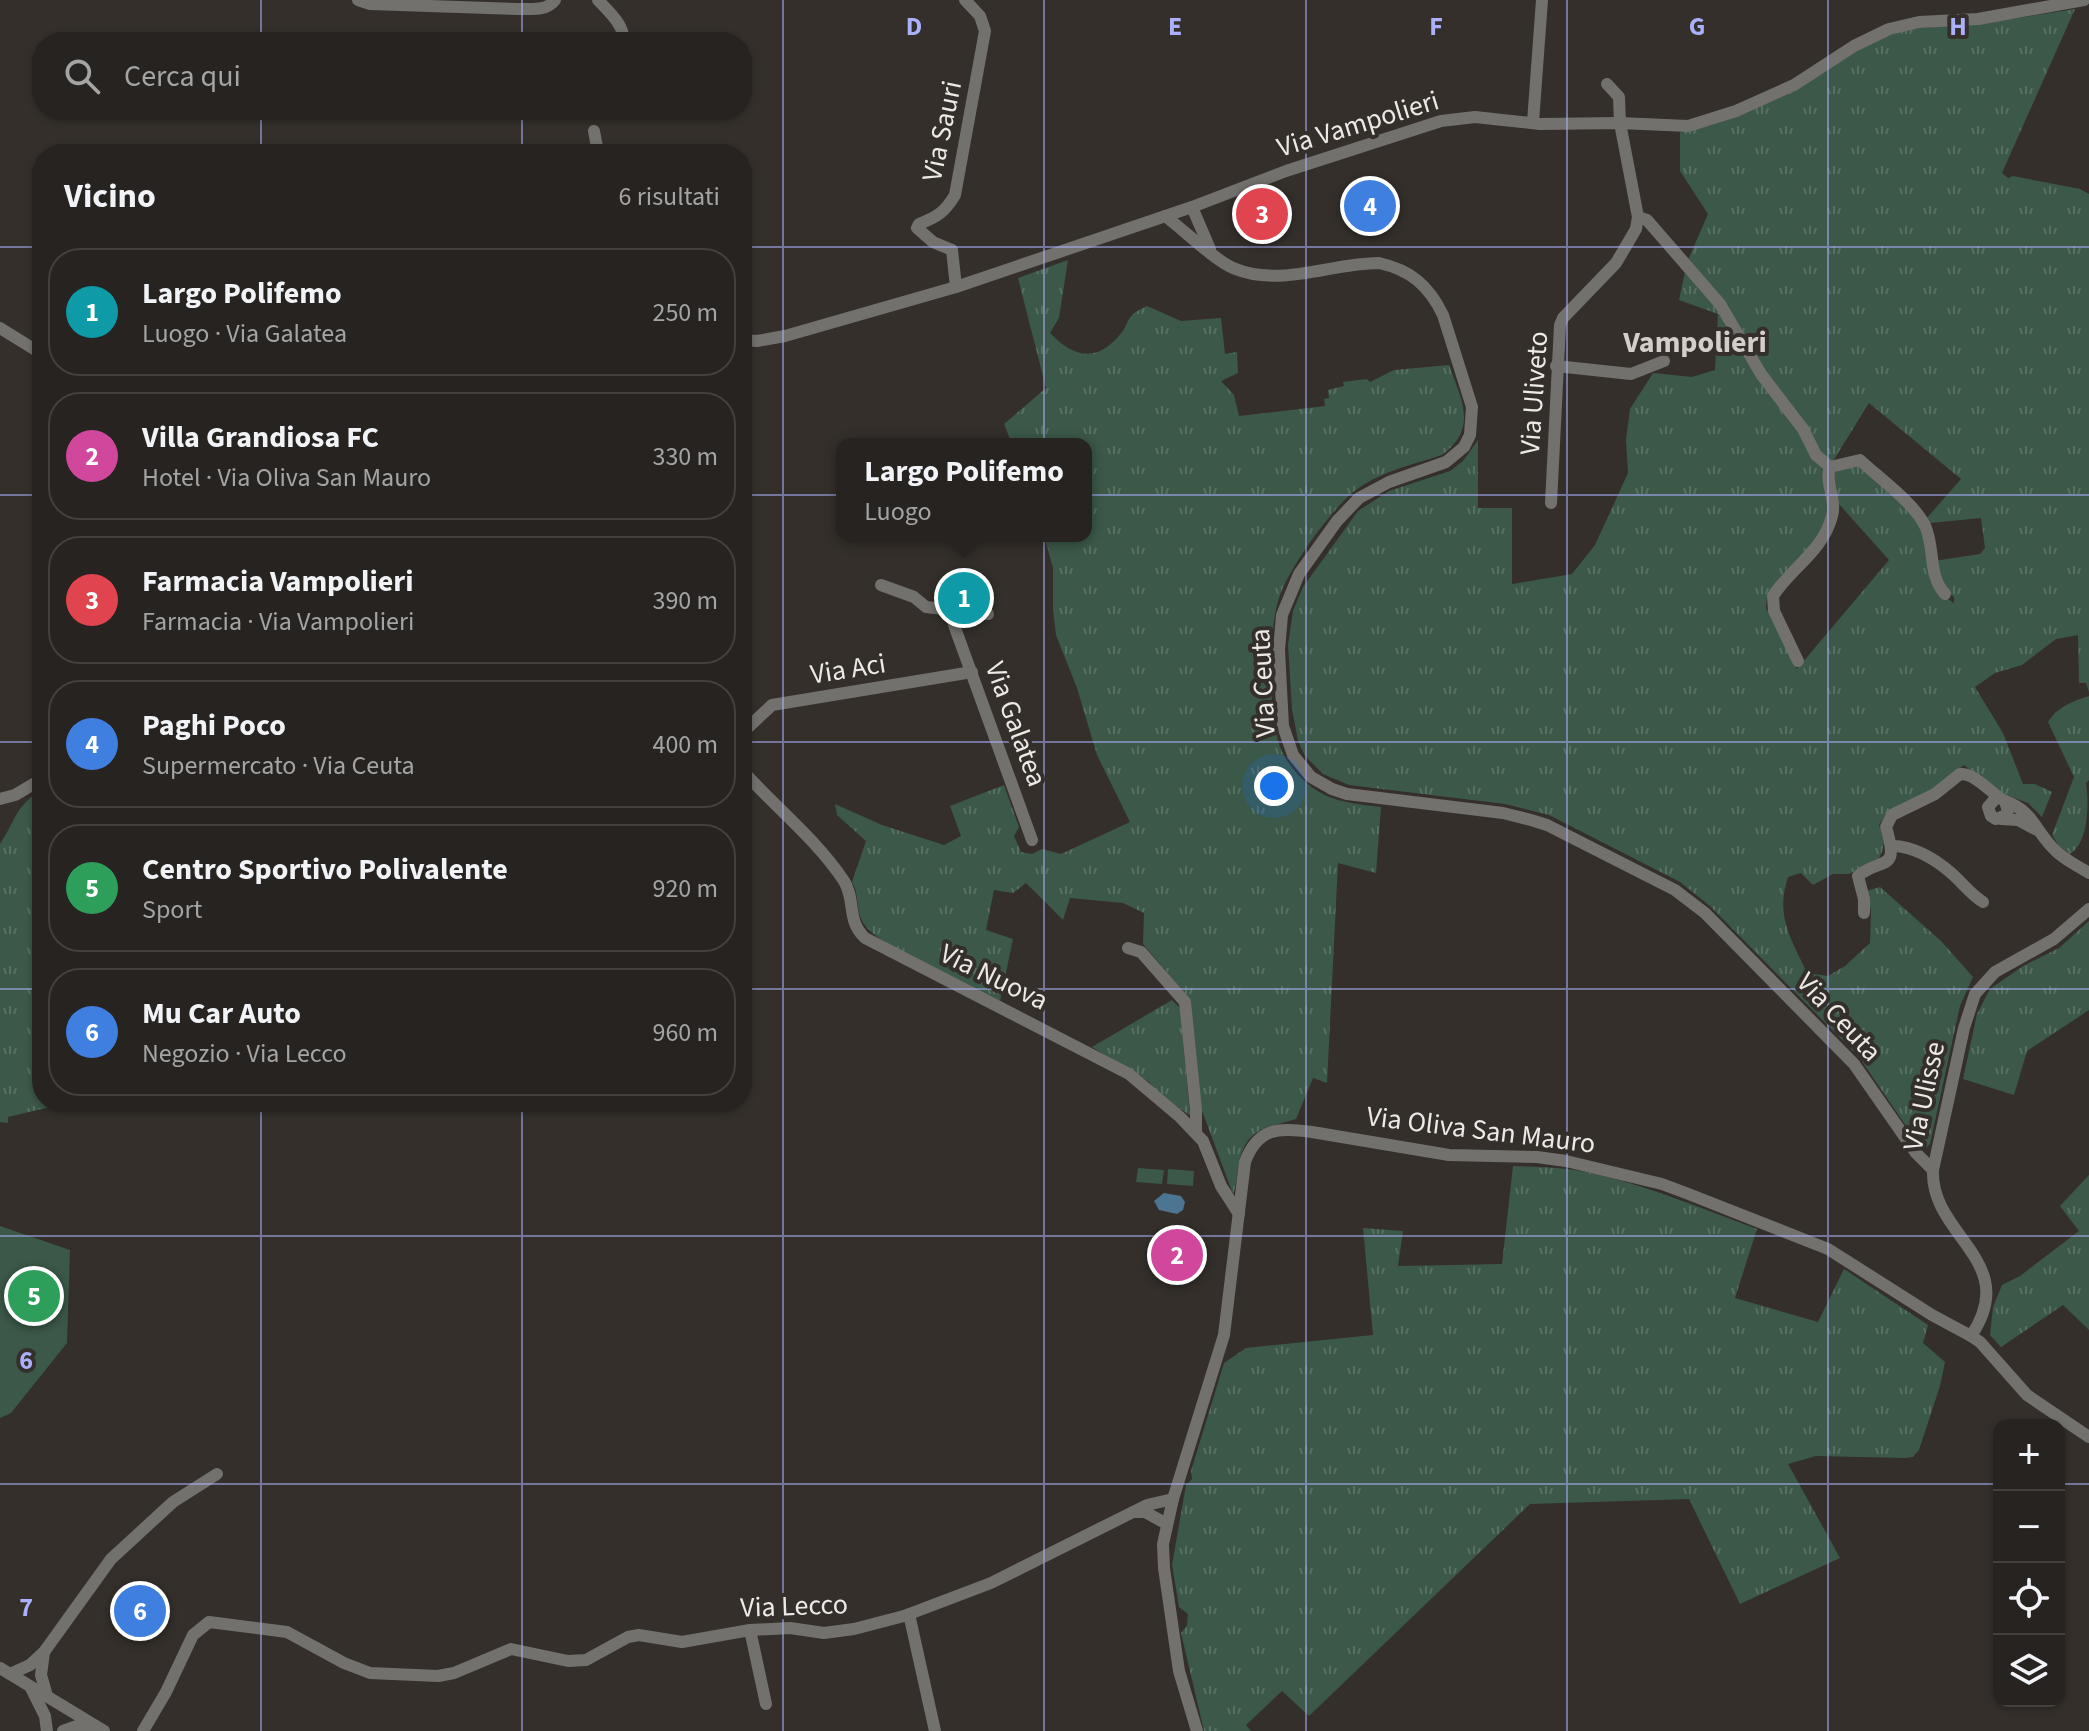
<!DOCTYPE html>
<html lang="it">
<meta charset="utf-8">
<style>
body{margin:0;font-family:"Source Sans 3",sans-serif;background:#332f2d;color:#f1f3f6}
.controls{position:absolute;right:24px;bottom:24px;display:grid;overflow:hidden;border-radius:16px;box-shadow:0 2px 6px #0004}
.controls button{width:72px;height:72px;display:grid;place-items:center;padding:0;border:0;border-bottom:2px solid #43403e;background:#272320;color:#f1f3f6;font:40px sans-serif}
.you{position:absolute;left:1274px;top:786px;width:28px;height:28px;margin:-20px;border:6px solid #fff;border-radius:50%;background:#1a73e8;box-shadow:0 0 0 12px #1a73e833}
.badge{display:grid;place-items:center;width:52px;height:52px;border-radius:50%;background:#aab0fb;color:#fff;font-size:26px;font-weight:700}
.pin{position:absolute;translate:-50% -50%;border:4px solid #fff;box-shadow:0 2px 8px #0006}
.popup{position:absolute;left:836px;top:438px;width:256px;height:104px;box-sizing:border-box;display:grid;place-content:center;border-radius:16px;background:#272320;filter:drop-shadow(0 2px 6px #0005);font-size:26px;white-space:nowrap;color:#a4a4a5}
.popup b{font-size:30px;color:#f1f3f6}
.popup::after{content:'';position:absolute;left:50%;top:100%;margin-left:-16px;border:16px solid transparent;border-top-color:#272320}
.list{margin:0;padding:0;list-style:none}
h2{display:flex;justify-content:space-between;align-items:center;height:104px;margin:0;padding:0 32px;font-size:34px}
h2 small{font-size:26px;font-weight:400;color:#a4a4a5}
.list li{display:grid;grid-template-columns:52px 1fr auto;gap:24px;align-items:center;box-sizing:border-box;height:128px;margin:0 16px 16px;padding:0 16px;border:2px solid #43403e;border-radius:32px}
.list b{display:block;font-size:30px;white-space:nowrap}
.list p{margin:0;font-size:26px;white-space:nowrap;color:#a4a4a5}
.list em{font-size:26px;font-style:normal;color:#a4a4a5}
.icon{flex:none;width:44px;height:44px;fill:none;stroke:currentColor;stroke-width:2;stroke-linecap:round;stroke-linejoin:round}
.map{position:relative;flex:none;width:2089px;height:1731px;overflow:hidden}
.search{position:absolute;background:#272320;box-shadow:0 2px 6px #0004;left:32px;top:32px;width:720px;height:88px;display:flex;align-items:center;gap:20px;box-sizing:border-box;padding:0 28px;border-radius:32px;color:#a4a4a5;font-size:30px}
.panel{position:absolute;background:#272320;box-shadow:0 2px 6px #0004;left:32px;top:144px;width:720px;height:968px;border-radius:32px}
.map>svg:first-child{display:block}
.grass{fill:url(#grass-tufts)}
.garden{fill:#3b5848}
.water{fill:#4c7591}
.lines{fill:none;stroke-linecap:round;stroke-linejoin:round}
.minor{stroke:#73716e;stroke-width:12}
.grid{fill:none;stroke:#aab0fb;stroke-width:2;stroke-opacity:0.55}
.labels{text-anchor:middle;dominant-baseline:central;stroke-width:8;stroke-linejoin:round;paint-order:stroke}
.street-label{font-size:28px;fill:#ece9e6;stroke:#342f2a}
.neighbourhood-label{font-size:30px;font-weight:bold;fill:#d5cec8;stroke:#342f2a}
.grid-label{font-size:26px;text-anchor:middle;font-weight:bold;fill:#aab0fb;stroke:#342f2a;stroke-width:8;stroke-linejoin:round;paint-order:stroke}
</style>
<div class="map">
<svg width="2089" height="1731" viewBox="0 0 2089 1731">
<defs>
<pattern id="grass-tufts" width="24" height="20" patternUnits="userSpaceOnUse" patternTransform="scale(2)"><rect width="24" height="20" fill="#3b5848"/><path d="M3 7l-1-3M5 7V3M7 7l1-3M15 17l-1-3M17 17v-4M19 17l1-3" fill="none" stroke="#587062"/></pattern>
</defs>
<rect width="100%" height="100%" fill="#342f2a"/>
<g class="grass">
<path d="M2075,9L2002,173L2008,178L2013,176L2080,189L2089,194V692L2086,683H2079L2078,635L2056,639L2022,665L1995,673L1975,687L2003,733L2023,784H2035L2052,792L2042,817L2028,803L1996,791L1964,765C1952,774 1940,785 1927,792C1907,803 1891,804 1879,825L1884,842L1882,852L1878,860L1849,874H1833L1813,885L1801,873L1788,877C1775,916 1791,938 1807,973L1828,976L1845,966L1870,943L1871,911L1866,891L1880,887L1941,941L1973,977L1960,1006L1930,1144L1926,1148H1921L1859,1057L1710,906L1680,882L1549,815L1505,804L1349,785L1323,774L1305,756L1298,741L1292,709L1288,645L1293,611L1303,587L1358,511L1389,491L1450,471L1463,461L1478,440V508H1512V584L1572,574L1595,545L1628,473L1626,440L1630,409L1653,373L1692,377L1715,370L1718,314L1679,300L1686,267L1720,307L1802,433L1824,472L1828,512L1820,532L1807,552L1767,596L1766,608L1797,669L1889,560L1839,504L1832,475L1842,466L1857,462L1919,519L1924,534L1930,580L1937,592L1954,603V597L1944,589L1934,561L1980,554L1985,548L1981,518L1930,523L1926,519L1961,479L1869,403L1833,461L1826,462L1688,260L1708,214L1680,171V132L1712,125L1787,95L1858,49L1884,36L1909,29L1992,22Z"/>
<path d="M1068,260L1059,318L1050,333C1072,356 1094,363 1117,338C1132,323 1122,317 1147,306L1181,321L1221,318L1225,354L1237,352L1238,373L1221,381L1234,395L1239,416L1325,406L1324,399L1329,398L1328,390L1344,386L1343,382L1367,379L1370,382L1394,370L1449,365C1462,401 1478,428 1442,455C1411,465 1378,472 1352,493C1328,514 1289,568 1279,598C1268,630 1268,718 1281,749C1288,766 1301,780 1316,790C1335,803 1359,804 1381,807L1376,873L1338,863L1327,1083L1313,1078L1296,1119C1267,1128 1247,1127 1239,1162C1237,1173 1237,1184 1233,1194L1201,1108L1197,1090L1190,999L1143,944L1144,913L1123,903L1070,898L1063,920L1026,883L1013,893L994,890L986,930L1013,939L1000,1001C970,986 881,949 864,924C855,911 860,895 852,882L866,841L837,815L835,804L882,825L944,845L961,836L950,806L1004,785L1019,827L1014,836L1021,852L1032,854L1042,849L1061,854L1130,822L1097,755L1077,688L1056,635L1053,610V568L1044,536H1086V444H1012L1004,424L1046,388L1018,278Z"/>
<path d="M2089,696V780L2086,783C2089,802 2089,843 2070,854L2059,846L2052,835L2074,777L2048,722C2057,707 2073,701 2089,696Z"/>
<path d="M42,789V1102H71L8,1117V1123L0,1122V844C17,818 14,808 42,789Z"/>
<path d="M2089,921V1010L2027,1051L2014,1095L1963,1079L1977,1014L1990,989L2023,966L2059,948Z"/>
<path d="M1172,1000L1180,1008L1190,1115L1162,1098L1149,1082L1092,1047Z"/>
<path d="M1513,1166C1533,1167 1555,1167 1575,1170C1638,1181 1697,1207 1757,1229L1735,1298L1818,1322L1844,1269L1928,1325L1923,1343L1945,1362L1940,1386L1919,1450L1913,1457L1905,1458L1816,1456L1788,1464L1840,1558L1740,1604L1689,1499L1530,1504L1309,1716L1282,1691L1246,1725L1251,1731H1204L1181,1633L1187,1626L1188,1614L1179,1607L1172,1565L1186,1485L1192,1479L1191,1471L1224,1363L1246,1348L1373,1335L1363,1228L1403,1231L1398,1266L1502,1264Z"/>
<path d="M2089,1175V1330L2063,1305L2001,1347L1990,1335L1993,1307L2002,1285L2020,1276L2079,1231L2060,1206Z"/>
</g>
<g class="garden">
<path d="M1138,1168L1164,1170L1162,1184L1136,1182Z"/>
<path d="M1168,1169L1194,1171L1193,1186L1167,1184Z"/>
<path d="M0,1226L70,1250L67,1343L11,1413L0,1418Z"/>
</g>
<path class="water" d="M1164,1193L1181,1196L1185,1202L1183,1210L1177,1214L1159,1210L1154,1201Z"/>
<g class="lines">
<g class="minor">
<path d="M358,0L370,4L519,9C532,9 547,11 555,0"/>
<path d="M598,0C609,12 624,24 624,42"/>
<path d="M1533,122L1542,0"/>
<path d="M594,131L597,147L607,154"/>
<path d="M1192,207L1210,249"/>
<path d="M1165,216C1184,230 1213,259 1233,268C1280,288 1331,263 1379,263C1411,270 1429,286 1443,315L1472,407L1470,435L1464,447L1446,462L1389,482L1359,498L1337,521L1299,574L1282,615L1279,650L1283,726L1293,755L1311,777L1332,789L1347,794L1503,813L1531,820L1547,825L1675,890L1705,913L1854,1064L1916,1153L1933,1170"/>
<path d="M1638,217L1647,220L1720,304L1761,374L1803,429L1816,455L1830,467L1860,460C1879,478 1916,504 1926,528C1935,551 1928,575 1945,594"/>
<path d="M956,287L952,250L933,242L917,228L919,224C937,217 945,212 955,195L985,31L980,16L965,0"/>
<path d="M0,328L42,354"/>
<path d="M742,340L757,341L785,336L956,287L1192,207L1286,171L1441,121L1475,117L1540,124L1620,123L1688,126L1736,111L1794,85L1854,46L1889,29L1919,22L1978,19L2084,0"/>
<path d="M1556,366L1631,374L1664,361"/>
<path d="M1551,503L1560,325L1563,318L1616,263L1636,229L1638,217L1620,123L1619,97L1607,84"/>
<path d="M881,585L914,597L926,607L988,614"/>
<path d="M954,610V625L1032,840"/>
<path d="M1798,661L1774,611L1773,596C1792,567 1823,551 1832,516C1837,499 1824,482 1830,467"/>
<path d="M742,733L772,705L972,672"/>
<path d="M742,770C775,807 816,839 844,881C856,900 846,920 865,938L1129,1074L1180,1117L1203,1141L1221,1186L1239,1214"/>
<path d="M0,799L15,795L42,779"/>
<path d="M2005,801C2032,811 2033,826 2051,846C2061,858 2076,865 2089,873"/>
<path d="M2001,819L2018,820L2039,831"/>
<path d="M1893,846C1913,846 1935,859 1950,872C1962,882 1970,894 1983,902"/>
<path d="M1864,913V899L1858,876C1882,856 1900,874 1886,827L1892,815L1935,794L1960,774C1976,773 1991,794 2005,801L2008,811L2006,815L1996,819L1991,816L1988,807L1995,799L2000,798"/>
<path d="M1128,948L1141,952L1185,1002L1196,1110V1133"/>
<path d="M1971,1336C2022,1261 1930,1236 1933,1170L1964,1028L1975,994L1995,972L2054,939L2089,909"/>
<path d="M1136,1512H1145L1167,1524"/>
<path d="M909,1614L935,1731"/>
<path d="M750,1630L766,1704"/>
<path d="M44,1652L41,1675L47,1696"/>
<path d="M0,1668L104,1731"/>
<path d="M10,1674L30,1665L44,1652L111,1559L173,1502L217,1474"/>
<path d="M31,1688L45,1716L47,1731"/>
<path d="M63,1731L77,1726H95"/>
<path d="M143,1731L166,1692L193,1635L209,1622L287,1632L344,1663L370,1673L438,1676L454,1673L511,1649L568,1661L586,1660L628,1637L639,1635L682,1642L750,1630L790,1628L824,1633L854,1629L904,1616L991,1583L1147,1505L1173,1499"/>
<path d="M1197,1731L1179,1671L1164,1568L1163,1544L1173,1499L1224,1335L1245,1162C1258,1127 1278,1128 1312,1132L1449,1155L1537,1157L1566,1161L1662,1184L1686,1193L1828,1249L1932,1315L1971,1336L1980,1342L2027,1395L2089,1437"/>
</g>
</g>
<path class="grid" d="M261,0V42M522,0V42M783,0V1731M1044,0V1731M1306,0V1731M1567,0V1731M1828,0V1731M261,110V154M522,110V154M0,247H42M742,247H2089M0,495H42M742,495H2089M0,742H42M742,742H2089M0,989H42M742,989H2089M261,1102V1731M522,1102V1731M0,1236H2089M0,1484H1999M2059,1484H2089"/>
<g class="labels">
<g class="street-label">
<text transform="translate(1358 124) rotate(-17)">Via Vampolieri</text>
<text transform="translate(942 131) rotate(-78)">Via Sauri</text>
<text transform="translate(1534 393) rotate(-86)">Via Uliveto</text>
<text transform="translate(848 669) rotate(-9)">Via Aci</text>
<text transform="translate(1263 683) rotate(-93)">Via Ceuta</text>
<text transform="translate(1016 724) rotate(70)">Via Galatea</text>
<text transform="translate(994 977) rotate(26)">Via Nuova</text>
<text transform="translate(1839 1017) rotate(47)">Via Ceuta</text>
<text transform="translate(1924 1096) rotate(-78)">Via Ulisse</text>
<text transform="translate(1481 1130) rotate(7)">Via Oliva San Mauro</text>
<text transform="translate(794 1606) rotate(-2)">Via Lecco</text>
</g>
<g class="neighbourhood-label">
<text x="1695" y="342">Vampolieri</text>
</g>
</g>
<g class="grid-label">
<text x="914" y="35">D</text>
<text x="1175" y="35">E</text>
<text x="1436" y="35">F</text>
<text x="1697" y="35">G</text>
<text x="1958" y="35">H</text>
<text x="26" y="1369">6</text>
<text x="26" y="1616">7</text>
</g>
</svg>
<div class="controls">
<button>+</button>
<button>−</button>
<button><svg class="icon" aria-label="locate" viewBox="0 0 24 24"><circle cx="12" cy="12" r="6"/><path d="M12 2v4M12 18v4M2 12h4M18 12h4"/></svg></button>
<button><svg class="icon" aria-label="layers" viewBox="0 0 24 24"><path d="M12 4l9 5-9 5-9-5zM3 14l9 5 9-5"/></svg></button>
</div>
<div class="you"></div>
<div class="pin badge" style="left:964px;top:598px;background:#0f9aa8">1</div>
<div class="popup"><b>Largo Polifemo</b>Luogo</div>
<div class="pin badge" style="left:1177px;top:1255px;background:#d1479c">2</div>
<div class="pin badge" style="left:1262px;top:214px;background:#e0444e">3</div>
<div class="pin badge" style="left:1370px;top:206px;background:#3f7fe0">4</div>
<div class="pin badge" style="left:34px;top:1296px;background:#2e9e5b">5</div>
<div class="pin badge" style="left:140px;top:1611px;background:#3f7fe0">6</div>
<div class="search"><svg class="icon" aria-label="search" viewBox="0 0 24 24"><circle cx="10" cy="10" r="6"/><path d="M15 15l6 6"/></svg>Cerca qui</div>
<section class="panel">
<h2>Vicino<small>6 risultati</small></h2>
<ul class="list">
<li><span class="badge" style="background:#0f9aa8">1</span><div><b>Largo Polifemo</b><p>Luogo · Via Galatea</p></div><em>250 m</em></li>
<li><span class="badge" style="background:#d1479c">2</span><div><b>Villa Grandiosa FC</b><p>Hotel · Via Oliva San Mauro</p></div><em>330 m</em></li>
<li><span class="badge" style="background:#e0444e">3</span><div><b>Farmacia Vampolieri</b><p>Farmacia · Via Vampolieri</p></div><em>390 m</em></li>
<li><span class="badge" style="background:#3f7fe0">4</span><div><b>Paghi Poco</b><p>Supermercato · Via Ceuta</p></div><em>400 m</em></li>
<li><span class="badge" style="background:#2e9e5b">5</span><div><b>Centro Sportivo Polivalente</b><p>Sport</p></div><em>920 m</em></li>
<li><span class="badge" style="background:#3f7fe0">6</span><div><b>Mu Car Auto</b><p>Negozio · Via Lecco</p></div><em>960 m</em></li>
</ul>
</section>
</div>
